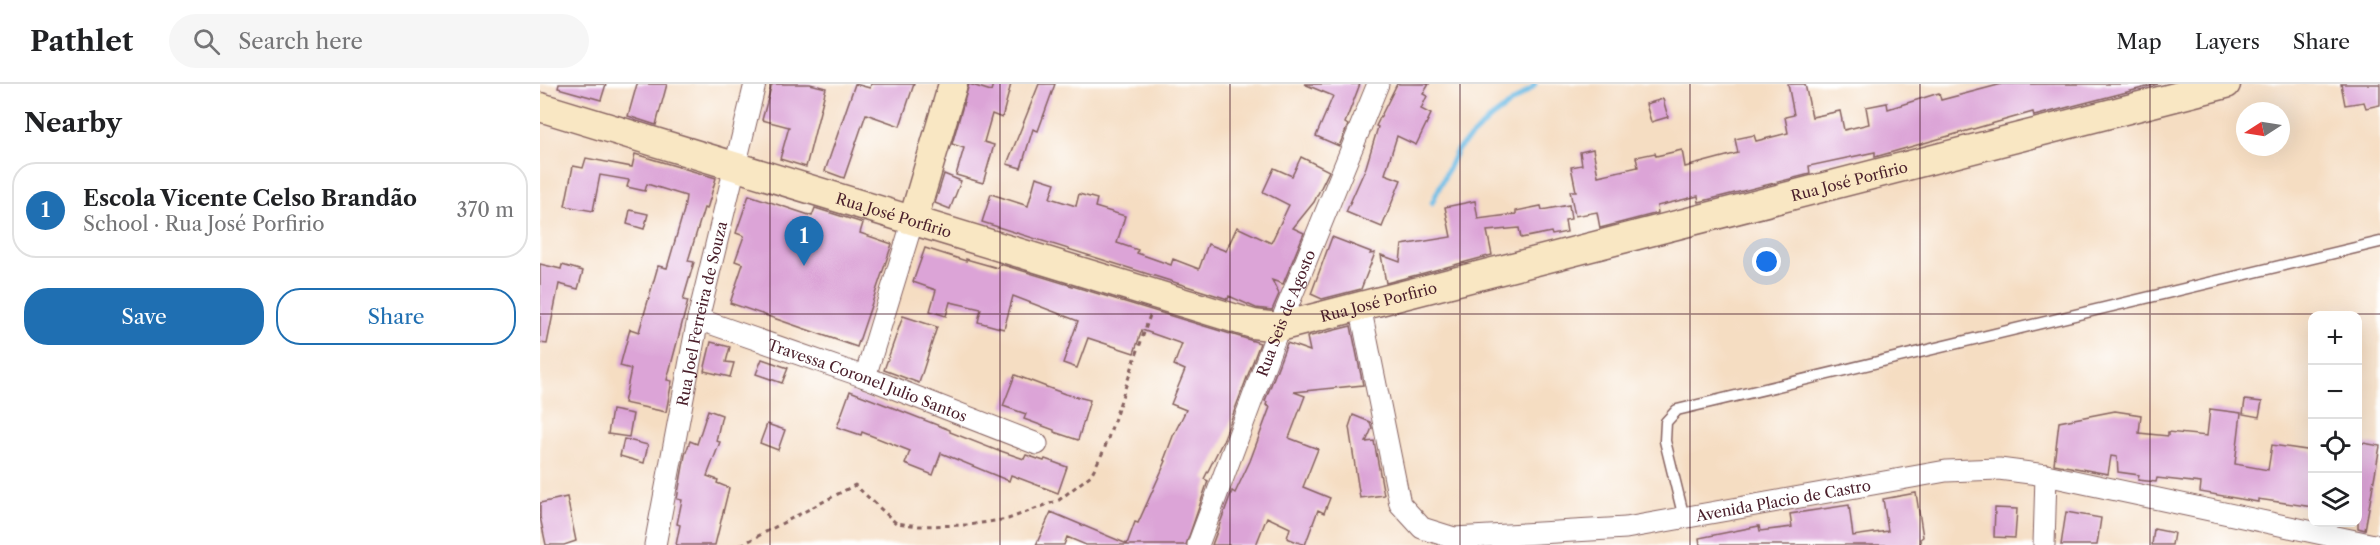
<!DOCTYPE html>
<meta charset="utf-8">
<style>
body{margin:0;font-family:"Libre Caslon Text",serif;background:#f6f6f6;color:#202124}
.controls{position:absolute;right:18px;bottom:18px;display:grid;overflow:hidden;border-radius:12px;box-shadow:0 6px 24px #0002}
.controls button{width:54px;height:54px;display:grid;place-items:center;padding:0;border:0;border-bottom:2px solid #e0e0e0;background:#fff;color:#202124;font:30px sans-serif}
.compass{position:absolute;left:1696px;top:18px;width:54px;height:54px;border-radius:50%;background:#fff;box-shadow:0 6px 24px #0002;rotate:258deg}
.you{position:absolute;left:1227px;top:178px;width:21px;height:21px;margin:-15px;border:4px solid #fff;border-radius:50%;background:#1a73e8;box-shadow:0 0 0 9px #1a73e833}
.badge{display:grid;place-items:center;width:39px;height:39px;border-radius:50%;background:#1f6fb2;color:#fff;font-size:20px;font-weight:700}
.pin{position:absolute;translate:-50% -50px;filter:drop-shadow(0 2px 3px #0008)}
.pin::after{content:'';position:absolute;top:32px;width:21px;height:18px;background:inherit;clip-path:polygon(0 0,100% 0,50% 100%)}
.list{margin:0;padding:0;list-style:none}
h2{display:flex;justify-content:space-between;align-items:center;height:78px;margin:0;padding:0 24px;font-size:26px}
h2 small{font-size:20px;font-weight:400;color:#757577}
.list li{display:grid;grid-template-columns:39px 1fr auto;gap:18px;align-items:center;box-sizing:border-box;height:96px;margin:0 12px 12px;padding:0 12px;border:2px solid #e0e0e0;border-radius:24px}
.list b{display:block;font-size:22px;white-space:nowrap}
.list p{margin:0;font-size:20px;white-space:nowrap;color:#757577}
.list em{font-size:20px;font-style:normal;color:#757577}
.actions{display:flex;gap:12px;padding:18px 24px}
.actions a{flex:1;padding:14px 0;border:2px solid #1f6fb2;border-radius:24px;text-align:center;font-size:21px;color:#1f6fb2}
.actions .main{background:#1f6fb2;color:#fff}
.icon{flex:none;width:33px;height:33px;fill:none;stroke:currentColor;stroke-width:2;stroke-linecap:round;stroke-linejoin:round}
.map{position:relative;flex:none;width:1840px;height:461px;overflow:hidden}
header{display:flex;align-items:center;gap:36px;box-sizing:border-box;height:84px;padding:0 30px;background:#fff;border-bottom:2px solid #e0e0e0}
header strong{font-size:28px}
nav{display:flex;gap:33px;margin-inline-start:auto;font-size:21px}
.search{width:420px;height:54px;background:#f6f6f6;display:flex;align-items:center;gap:15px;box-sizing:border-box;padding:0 21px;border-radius:33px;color:#757577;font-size:22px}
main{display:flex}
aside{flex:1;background:#fff}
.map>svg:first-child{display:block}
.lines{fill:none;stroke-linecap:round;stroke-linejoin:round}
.stream{stroke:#68bae4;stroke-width:5}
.building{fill:#dca4d7}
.lane-casing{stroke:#866260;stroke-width:13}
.street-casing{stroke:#866260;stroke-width:23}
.secondary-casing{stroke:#866260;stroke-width:31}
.path{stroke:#866260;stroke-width:3;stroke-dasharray:4.5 4.5;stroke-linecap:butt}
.lane{stroke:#fff;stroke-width:10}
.street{stroke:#fff;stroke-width:21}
.secondary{stroke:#f9e7c3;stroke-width:28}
.grid{fill:none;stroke:#4a1f2b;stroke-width:1.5;stroke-opacity:0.55}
.labels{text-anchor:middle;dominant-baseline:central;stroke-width:4.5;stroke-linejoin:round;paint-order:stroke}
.street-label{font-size:15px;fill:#4a1f2b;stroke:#fff}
</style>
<header>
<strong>Pathlet</strong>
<div class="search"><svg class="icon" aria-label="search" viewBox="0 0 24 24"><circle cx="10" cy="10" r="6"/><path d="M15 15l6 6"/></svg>Search here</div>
<nav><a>Map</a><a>Layers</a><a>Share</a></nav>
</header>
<main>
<aside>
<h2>Nearby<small></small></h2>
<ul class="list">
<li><span class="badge">1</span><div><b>Escola Vicente Celso Brandão</b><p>School · Rua José Porfirio</p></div><em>370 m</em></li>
</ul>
<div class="actions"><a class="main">Save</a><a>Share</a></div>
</aside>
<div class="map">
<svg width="1840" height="461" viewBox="0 0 1840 461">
<rect width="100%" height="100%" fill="#fff"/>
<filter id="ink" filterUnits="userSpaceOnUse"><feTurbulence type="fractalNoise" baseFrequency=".0167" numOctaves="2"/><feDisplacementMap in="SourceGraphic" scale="12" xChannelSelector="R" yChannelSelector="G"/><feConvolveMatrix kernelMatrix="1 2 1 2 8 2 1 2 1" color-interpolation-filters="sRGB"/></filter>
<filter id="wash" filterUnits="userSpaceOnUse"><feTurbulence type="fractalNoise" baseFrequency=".008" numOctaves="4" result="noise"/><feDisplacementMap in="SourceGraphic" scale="24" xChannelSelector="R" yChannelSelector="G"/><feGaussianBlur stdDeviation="1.35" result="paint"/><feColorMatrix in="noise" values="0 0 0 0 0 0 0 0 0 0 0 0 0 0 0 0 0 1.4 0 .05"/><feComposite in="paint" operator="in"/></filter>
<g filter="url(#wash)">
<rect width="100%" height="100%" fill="#f5ddc2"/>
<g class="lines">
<path class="stream" d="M892,119L917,66L951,34L992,4L995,0"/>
</g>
<g id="blocks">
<g class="building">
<path d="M19,0H66L61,16L18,4Z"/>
<path d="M97,0H127L116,41L88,32Z"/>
<path d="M232,0H270L286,4L266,83L240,75L249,43L222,36Z"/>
<path d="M315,0L330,4L331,0H374L360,42L326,30L304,94L285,87Z"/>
<path d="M429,0L451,7L453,0H471L462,34L452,30L444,58L454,61L443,99L416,91L424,64L412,60Z"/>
<path d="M499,0H515L498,47L493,45L481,84L467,80Z"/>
<path d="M764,0H820L805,39L808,41L799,62L776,52L793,12Z"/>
<path d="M857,0H889L883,10L887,12L881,25L891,30L876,61L857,52L845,90L861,96L842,143L806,128L826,83L838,43L836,42Z"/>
<path d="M1248,0H1265L1272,33L1300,27L1304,46L1329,40L1326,23L1347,19L1348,25L1399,9L1401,16L1462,0H1618L1494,32L1493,28L1335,73V68L1269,82L1270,90L1159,118L1158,112L1117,122L1118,129L1060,144L1057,128L1035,132L1030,107H1036L1031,83L1042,81L1040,68L1053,65L1058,92L1098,83L1096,73L1115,69L1116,72L1142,66L1145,83L1198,69L1195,55L1214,51L1216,57L1248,49L1245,33L1254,31Z"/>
<path d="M1801,0H1840V21L1826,24L1824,18L1805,21Z"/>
<path d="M1123,15L1128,33L1111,38L1106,20Z"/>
<path d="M95,70L176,94L167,125L164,124L148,177L154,178L143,216L148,217L127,296L132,297L126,328L84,319L91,285L80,282L90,245L99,248L118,182L127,184L144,126L146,112L107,100L105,107L87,103L89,96L60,91L53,127L25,122L33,82L43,84L46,74L92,83Z"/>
<path d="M761,73L789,87L774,118L753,144L764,149L743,200L732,196L739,210L732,226L716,224L689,212L688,215L442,138L451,110L488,122L496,93L515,99L510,114L536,122L539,110L557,115L555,123L585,132L577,159L598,166L597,169L631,181L633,175L659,185L668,160L686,167L697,143L731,159L749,121L723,108L734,84L752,92Z"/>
<path d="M404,90L421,97L410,125L395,119Z"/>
<path d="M209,111L272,132L275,124L323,139L320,149L352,160L317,263L190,219L203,180L195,177L204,152L196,149Z"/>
<path d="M935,117L938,135L976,130V127L1001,122L1002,126L1029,121L1031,135L1025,136L1027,148L1012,151L1011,148L981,154L979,144L947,147L952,171L846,199L841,171L860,178L862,161L911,153L905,123Z"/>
<path d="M90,126L108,130L104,145L87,140Z"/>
<path d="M792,153L831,168L830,170L835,169L821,205L782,215L771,210Z"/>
<path d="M385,164L426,177V175L458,184L460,180L720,259L683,357L664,395L668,397L646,461H546L527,453L524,461H496L511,428L587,460L595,438L598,439L626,377L624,376L633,352L646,326L631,320L645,286L634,281L642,260L602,246L594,269L548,254L537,284L523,279L538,237L473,212L464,245L438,238L441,225L410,218L406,232L390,227L396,206L373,198Z"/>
<path d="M0,180L21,185L22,181L43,187L38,205L19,200L7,260L0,259Z"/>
<path d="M363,232L397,243L379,299L344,286Z"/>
<path d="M811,242L823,301L754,308L765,312L749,354L778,365L763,403L790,414L784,429L778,426L765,461L747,454L750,444L727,433L716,461H672L692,407L695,409L710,377L730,323L726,321L727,318L725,317L747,259L770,267L767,253Z"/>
<path d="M171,258L190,263L186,278L194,279L190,293L164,287Z"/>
<path d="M222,275L248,284L242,299L216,290Z"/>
<path d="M475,291L525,310L550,316L538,356L514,348V346L484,335L486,330L463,322Z"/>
<path d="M310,307L410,346V348L458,367V366L484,375L486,371L504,377L505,375L527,383L518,409L471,391L469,397L401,369L393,391L365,380L370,367L322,348L321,351L297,343Z"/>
<path d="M1705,316L1722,318L1719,333L1703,330Z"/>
<path d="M1670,325L1701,329L1695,380L1728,386L1732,361L1773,367V423L1718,415V418L1660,408L1661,399L1617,394L1616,398L1598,396L1599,391L1578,388L1577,373L1571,372L1568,390L1514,380L1519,338L1575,327L1601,331L1599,349L1628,352V348L1667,352Z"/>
<path d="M72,326L93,330L89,353L68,350Z"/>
<path d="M168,326L182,331L176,357L180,358L167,392L178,396L177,399L189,404L175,461H136L140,441L137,440L142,416L137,415L145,371L150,357L157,360Z"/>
<path d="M813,331L830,338L832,344L826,358L834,357L844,411L820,414L809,343Z"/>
<path d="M227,340L245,346L238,366L220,359Z"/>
<path d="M84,355L108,361L104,379L80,372Z"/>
<path d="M1818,358L1840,362L1825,446L1818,444Z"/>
<path d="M1376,409L1383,453L1380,455L1381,461H1160L1159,454L1219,442L1220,447L1252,443L1250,430L1309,421L1313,452L1348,447L1343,415Z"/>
<path d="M27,413L36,457L24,461H6L0,433V419Z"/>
<path d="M1455,424L1477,425L1475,454L1454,453Z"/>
<path d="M1526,428L1561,434L1557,461H1521Z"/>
<path d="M1614,445L1634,449L1632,461H1612Z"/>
</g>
</g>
</g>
<g filter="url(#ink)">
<use href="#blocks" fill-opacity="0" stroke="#866260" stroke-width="1.5"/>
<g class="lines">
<g class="lane-casing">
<path id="lane" d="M1144,434L1125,357L1126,338L1137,326L1840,158"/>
</g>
<g class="street-casing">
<g id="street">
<path id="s1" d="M820,222L860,420L882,444L914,454L1086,444L1406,387L1459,385L1506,391L1834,461"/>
<path id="s2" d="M158,235L325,293L497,360"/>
<path d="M325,293L373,136"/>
<path id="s3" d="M115,461L158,235L215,0"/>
<path id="s4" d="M658,461L739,243L838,0"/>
<path d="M1504,461L1506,391"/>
</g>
</g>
<g class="secondary-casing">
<g id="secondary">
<path id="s5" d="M0,23L713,240L739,243L1686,0"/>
<path d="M373,136L413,0"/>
</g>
</g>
<path class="path" d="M201,461L315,401L356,439L379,442L428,441L468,435L519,416L551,391L564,366L610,231"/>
<use href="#lane" class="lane"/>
<use href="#street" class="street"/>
<use href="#secondary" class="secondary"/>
</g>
</g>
<path class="grid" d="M230,0V461M460,0V461M690,0V461M920,0V461M1150,0V461M1380,0V461M1610,0V461M0,230H1840"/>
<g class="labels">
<g class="street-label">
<text stroke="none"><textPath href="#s5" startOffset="1360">Rua José Porfirio</textPath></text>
<text stroke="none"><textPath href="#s5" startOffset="370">Rua José Porfirio</textPath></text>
<text stroke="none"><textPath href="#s5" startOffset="874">Rua José Porfirio</textPath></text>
<text stroke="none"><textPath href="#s3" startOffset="236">Rua Joel Ferreira de Souza</textPath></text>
<text stroke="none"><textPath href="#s4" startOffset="248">Rua Seis de Agosto</textPath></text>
<text stroke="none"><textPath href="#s2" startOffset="180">Travessa Coronel Julio Santos</textPath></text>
<text stroke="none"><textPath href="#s1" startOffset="600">Avenida Placio de Castro</textPath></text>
</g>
</g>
</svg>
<div class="controls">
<button>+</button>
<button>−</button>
<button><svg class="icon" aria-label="locate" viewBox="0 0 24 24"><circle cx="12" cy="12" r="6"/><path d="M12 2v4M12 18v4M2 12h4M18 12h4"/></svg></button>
<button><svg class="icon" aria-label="layers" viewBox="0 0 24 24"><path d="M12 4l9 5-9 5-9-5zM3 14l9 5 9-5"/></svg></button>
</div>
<svg class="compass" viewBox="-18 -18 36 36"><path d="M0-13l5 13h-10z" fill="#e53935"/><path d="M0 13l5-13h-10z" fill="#757577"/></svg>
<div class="you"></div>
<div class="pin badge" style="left:264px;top:182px">1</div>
</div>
</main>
